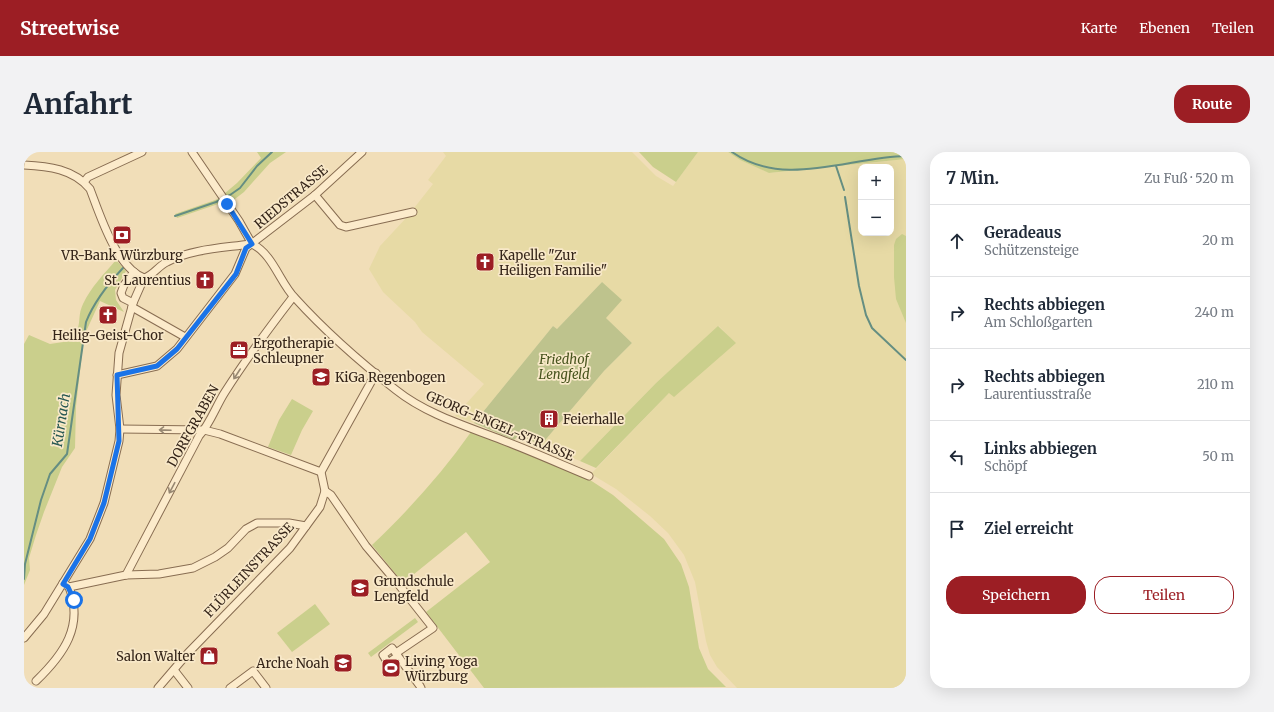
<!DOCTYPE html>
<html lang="de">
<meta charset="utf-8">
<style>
body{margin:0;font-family:Merriweather,serif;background:#f2f2f3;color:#1f2937}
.controls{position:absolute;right:12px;top:12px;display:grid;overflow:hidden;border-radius:8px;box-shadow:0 4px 16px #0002}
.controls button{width:36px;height:36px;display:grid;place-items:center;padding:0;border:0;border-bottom:1px solid #e0e1e3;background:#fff;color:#1f2937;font:20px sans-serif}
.stop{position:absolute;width:12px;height:12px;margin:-9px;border:3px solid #1a73e8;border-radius:50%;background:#fff}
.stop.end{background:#1a73e8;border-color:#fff;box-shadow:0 1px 4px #0008}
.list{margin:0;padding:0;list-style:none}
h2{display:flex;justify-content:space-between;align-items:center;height:52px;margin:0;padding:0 16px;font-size:17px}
h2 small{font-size:13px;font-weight:400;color:#747a83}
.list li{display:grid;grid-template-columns:26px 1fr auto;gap:12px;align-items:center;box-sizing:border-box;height:72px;padding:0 16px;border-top:1px solid #e0e1e3}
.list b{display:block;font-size:15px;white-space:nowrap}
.list p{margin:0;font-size:13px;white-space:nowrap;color:#747a83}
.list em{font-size:13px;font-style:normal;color:#747a83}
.actions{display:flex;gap:8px;padding:12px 16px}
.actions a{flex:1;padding:9px 0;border:1px solid #9c1e24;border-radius:16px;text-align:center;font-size:14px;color:#9c1e24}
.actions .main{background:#9c1e24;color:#fff}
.icon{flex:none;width:22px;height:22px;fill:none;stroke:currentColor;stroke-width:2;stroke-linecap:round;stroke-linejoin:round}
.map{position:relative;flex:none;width:882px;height:536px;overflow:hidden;border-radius:16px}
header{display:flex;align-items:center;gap:24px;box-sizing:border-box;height:56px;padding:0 20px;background:#9c1e24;color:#fff}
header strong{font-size:19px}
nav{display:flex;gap:22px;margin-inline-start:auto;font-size:14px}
.intro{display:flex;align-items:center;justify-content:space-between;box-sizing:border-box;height:96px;padding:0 24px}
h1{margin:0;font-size:28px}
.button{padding:10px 18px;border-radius:16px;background:#9c1e24;color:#fff;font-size:14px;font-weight:700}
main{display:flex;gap:24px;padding:0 24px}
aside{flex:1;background:#fff;border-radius:16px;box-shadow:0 4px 16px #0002}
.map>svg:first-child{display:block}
.farmland{fill:#e7daa5;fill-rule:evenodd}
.green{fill:#cacf8c}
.cemetery{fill:#bec38d}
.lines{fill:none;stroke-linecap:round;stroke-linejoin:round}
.stream{stroke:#658e82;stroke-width:2}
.minor-casing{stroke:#886d52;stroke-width:9}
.minor{stroke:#fcebcb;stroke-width:7}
.oneway{stroke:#988872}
.route{stroke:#1a73e8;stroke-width:5}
.labels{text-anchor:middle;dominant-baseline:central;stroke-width:3.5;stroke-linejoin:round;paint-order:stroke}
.street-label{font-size:13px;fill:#352519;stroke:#f8e8c8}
.poi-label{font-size:13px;fill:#352519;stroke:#f8e8c8;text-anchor:start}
.park-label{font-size:13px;font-style:italic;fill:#48541e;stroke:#f8e8c8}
.water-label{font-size:14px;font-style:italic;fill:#265752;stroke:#f8e8c8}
</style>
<header>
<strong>Streetwise</strong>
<nav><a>Karte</a><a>Ebenen</a><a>Teilen</a></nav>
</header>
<div class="intro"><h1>Anfahrt</h1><a class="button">Route</a></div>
<main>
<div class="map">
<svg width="882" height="536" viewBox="0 0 882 536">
<rect width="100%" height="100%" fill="#f1deb8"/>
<path class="farmland" d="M419,0H608L632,24L649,34L674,0H704L716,8L746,21L882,7V536H713L693,515L686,503L682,489L671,430L660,403L644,381L626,364L592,337L567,322L645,241L711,191L695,174L632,231L556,309L517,293L580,219L608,191L582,166L578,130L533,177L529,174L450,271L431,264L460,232L398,180L391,170L359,140L345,117L356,94L383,65L409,32L404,28L422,4ZM837,15H867V81H837Z"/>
<g class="green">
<path d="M233,0H262L246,11L220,40L207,50L197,51L153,66L151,62L194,47L213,31L237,6Z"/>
<path d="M615,0H674L652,30L629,15Z"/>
<path d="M704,0H882V7L745,21L716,8Z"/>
<path d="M878,82L882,84V171L872,147L870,125V93L872,87Z"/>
<path d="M92,108L102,119L91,138L92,148L100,160L76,149L60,184L52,254L51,296L38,315L20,360L12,383L5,406L6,418L0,433V192L5,183L26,192L46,189C60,173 52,167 59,152C67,135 80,122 92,108Z"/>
<path d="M694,174L712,191L650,245L645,241L572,316L556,309L632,231Z"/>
<path d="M268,247L289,259L278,278L267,303L244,295L255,268Z"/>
<path d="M447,280L563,326L589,343L640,387L657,412L665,435L675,496L684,517L702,535L460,536L402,460L466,410L442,380L379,431L348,393C385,358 418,321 447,280Z"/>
<path d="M291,452L306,472L268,500L253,481Z"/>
<path d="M391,466L394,470L347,505L344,501Z"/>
</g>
<path class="cemetery" d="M578,130L598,148L582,166L608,191L580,219L517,293L495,283L490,288L450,271L529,174L533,177Z"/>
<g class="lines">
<g class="stream">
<path d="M708,0C760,37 825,5 882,4"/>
<path d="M812,14L820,38"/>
<path d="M821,45L835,134L842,163L848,176L882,208"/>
<path d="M151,64L192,50L206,43L216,36L233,14L248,0"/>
<path d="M0,427L1,412L17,348L26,322L43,302L62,170C70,150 84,132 99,116"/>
</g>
<g class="minor-casing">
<g id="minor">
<path d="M168,0L215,69L228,92"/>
<path d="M0,13C24,14 50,17 66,37C76,63 92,115 120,126C130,123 134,114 143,110C167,97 199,96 226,92"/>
<path d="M60,30L64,25L118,0"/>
<path d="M291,43L316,73L322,75L389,60"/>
<path d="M228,92C249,102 256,131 271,146C301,179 336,210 372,238C402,262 442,274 478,288C507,299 536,312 565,324"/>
<path d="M109,151L99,146L97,141L100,133L110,120"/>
<path d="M108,155L161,185"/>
<path d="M93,223L133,214L153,197L211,122L222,96L291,43L338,0"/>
<path d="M96,277L180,278L196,282L297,320"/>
<path d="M301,339L307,343L342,394L375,433L409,476L372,501"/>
<path d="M102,423L175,284C186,272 192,254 201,240C222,207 245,176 269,145"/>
<path d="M39,431L45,435L102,423L135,422L169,416L191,405L204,396L222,377L233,371H265L282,374"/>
<path d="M0,486L20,462L66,387L80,351L95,289L96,277L92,243L95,201L109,151L120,126"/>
<path d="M374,504L364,511L359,503L368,496L396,534L397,536"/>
<path d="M150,518L164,536"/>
<path d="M12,529C40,502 60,474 45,435"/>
<path d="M134,536L164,501L266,396L296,355L301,339L297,320L352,221"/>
<path d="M206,536L229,519L242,536"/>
</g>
</g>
<use href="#minor" class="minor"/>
</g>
<defs><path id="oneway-shaft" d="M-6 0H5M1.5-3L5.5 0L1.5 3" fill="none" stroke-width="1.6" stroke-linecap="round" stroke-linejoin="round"/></defs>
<g class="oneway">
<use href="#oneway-shaft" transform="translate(213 222) rotate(123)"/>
<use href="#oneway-shaft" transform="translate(141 278) rotate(-178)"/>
<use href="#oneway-shaft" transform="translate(148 336) rotate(118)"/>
</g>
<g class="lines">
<path class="route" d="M50,448L44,435L39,432L66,387L80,351L95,289L93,223L133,214L153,197L212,122L222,96L228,92L203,52"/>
</g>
<defs>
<g id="bank-square" transform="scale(1)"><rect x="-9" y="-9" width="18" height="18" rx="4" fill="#9c1e24" stroke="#f8e8c8"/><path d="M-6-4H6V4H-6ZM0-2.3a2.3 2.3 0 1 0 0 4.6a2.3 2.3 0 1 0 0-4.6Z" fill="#fff"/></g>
<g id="church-square" transform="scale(1)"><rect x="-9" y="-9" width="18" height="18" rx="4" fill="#9c1e24" stroke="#f8e8c8"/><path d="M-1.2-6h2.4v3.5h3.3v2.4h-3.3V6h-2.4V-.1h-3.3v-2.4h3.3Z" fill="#fff"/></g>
<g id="office-square" transform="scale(1)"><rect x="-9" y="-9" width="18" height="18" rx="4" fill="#9c1e24" stroke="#f8e8c8"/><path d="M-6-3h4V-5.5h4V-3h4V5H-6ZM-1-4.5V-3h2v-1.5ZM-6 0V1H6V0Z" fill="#fff"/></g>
<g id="school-square" transform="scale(1)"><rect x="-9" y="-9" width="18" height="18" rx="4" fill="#9c1e24" stroke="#f8e8c8"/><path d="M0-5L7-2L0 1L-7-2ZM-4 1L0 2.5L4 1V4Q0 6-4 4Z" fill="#fff"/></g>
<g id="building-square" transform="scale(1)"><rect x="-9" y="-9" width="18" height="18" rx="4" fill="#9c1e24" stroke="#f8e8c8"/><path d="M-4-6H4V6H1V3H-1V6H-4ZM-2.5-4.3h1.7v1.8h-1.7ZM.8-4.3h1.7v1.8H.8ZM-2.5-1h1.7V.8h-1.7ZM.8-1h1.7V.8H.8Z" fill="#fff"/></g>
<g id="shop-square" transform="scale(1)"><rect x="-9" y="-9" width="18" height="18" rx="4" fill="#9c1e24" stroke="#f8e8c8"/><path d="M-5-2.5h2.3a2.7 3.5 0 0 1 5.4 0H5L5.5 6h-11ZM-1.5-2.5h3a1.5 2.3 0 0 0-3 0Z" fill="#fff"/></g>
<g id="stadium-square" transform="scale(1)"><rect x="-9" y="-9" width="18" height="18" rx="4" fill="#9c1e24" stroke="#f8e8c8"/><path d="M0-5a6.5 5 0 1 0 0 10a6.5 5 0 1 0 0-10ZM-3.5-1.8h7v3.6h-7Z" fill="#fff"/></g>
</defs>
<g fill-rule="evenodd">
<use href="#bank-square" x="98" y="83"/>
<use href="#church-square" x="461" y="110"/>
<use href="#church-square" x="181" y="128"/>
<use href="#church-square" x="84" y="163"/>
<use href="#office-square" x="215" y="198"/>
<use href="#school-square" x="297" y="225"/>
<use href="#building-square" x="525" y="267"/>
<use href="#school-square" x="336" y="436"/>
<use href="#shop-square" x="185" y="504"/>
<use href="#school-square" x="319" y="511"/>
<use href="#stadium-square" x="367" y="516"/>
</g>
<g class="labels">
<g class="street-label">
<text transform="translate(267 45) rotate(-40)">RIEDSTRASSE</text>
<text transform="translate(169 274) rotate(-61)">DORFGRABEN</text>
<text transform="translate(476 274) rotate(23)">GEORG-ENGEL-STRASSE</text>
<text transform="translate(225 418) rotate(-47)">FLÜRLEINSTRASSE</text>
</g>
<g class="poi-label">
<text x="98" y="103" text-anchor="middle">VR-Bank Würzburg</text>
<text x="475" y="103">Kapelle "Zur<tspan x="475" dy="15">Heiligen Familie"</tspan></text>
<text x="167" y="128" text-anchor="end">St. Laurentius</text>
<text x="84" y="183" text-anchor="middle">Heilig-Geist-Chor</text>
<text x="229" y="191">Ergotherapie<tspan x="229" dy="15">Schleupner</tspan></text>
<text x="311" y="225">KiGa Regenbogen</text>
<text x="539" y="267">Feierhalle</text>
<text x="350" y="429">Grundschule<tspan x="350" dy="15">Lengfeld</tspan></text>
<text x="171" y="504" text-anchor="end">Salon Walter</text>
<text x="381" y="509">Living Yoga<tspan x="381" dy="15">Würzburg</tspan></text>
<text x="305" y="511" text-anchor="end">Arche Noah</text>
</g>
<g class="park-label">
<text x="540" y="207">Friedhof<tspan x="540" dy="15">Lengfeld</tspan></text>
</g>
<g class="water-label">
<text transform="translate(37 268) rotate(-81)">Kürnach</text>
</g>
</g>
</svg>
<div class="controls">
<button>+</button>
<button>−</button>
</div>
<div class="stop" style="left:50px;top:448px"></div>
<div class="stop end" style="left:203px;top:52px"></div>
</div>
<aside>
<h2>7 Min.<small>Zu Fuß · 520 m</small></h2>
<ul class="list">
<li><svg class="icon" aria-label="ahead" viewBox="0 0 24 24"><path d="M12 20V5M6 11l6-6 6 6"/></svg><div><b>Geradeaus</b><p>Schützensteige</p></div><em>20 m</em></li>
<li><svg class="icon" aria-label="right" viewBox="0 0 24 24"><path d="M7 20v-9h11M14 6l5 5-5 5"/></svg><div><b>Rechts abbiegen</b><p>Am Schloßgarten</p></div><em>240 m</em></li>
<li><svg class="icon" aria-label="right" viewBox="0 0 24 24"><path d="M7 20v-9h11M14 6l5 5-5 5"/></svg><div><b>Rechts abbiegen</b><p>Laurentiusstraße</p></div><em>210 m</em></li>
<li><svg class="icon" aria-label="left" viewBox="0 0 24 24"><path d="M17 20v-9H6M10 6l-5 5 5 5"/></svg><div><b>Links abbiegen</b><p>Schöpf</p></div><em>50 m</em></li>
<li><svg class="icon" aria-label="arrive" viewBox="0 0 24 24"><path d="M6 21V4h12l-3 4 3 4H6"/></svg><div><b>Ziel erreicht</b></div></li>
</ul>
<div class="actions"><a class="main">Speichern</a><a>Teilen</a></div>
</aside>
</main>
